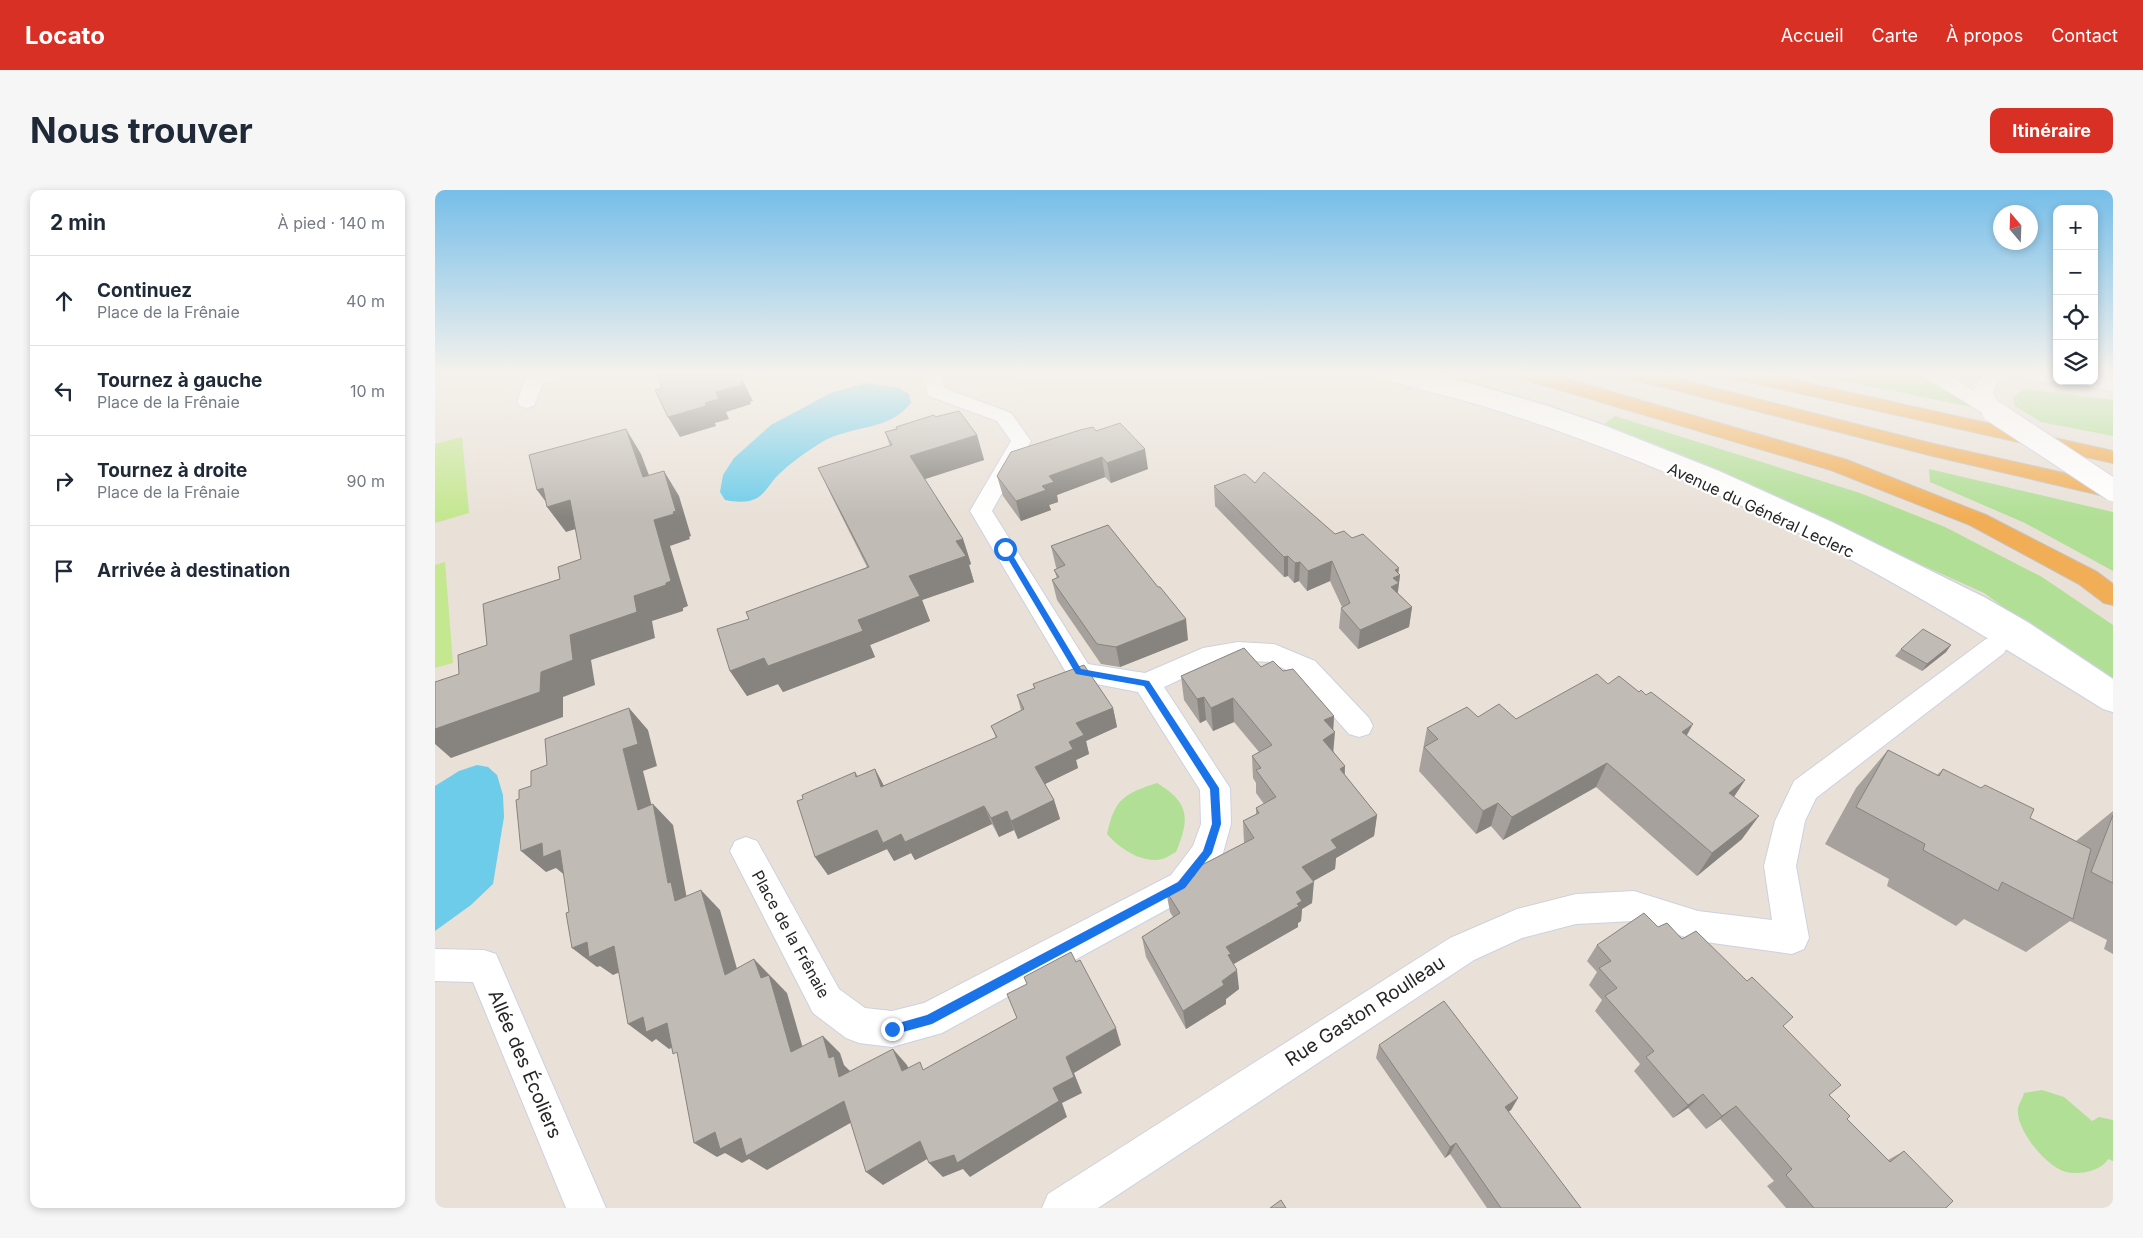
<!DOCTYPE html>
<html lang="fr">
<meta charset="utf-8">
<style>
body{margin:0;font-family:Inter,sans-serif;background:#f6f6f7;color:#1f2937}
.controls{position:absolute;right:15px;top:15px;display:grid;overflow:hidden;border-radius:10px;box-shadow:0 2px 8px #0003}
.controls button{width:45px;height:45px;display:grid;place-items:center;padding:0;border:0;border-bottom:1px solid #e0e1e3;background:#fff;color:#1f2937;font:25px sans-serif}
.compass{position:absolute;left:1558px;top:15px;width:45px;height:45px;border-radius:50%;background:#fff;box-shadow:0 2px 8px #0003;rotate:341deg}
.stop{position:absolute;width:15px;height:15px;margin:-11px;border:4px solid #1a73e8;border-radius:50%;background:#fff}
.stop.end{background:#1a73e8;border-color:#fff;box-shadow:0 1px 5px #0008}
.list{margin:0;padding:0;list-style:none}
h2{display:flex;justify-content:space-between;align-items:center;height:65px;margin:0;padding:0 20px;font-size:21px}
h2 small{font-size:16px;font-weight:400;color:#747a83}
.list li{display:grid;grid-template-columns:32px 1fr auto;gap:15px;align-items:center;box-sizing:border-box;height:90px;padding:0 20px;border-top:1px solid #e0e1e3}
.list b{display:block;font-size:19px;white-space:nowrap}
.list p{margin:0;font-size:16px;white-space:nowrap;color:#747a83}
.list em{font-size:16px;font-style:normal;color:#747a83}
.icon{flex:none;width:28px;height:28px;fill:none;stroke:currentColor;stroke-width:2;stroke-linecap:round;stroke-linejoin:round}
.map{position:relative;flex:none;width:1678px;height:1018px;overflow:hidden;border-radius:10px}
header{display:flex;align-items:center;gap:30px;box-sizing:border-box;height:70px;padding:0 25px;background:#d93025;color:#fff}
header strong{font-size:24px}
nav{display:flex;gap:28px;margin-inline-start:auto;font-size:18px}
.intro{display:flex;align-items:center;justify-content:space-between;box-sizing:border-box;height:120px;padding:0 30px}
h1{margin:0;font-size:35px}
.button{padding:12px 22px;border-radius:10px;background:#d93025;color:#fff;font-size:18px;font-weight:700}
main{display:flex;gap:30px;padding:0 30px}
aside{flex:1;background:#fff;border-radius:10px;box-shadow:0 2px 8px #0003}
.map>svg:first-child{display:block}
.green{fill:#b0df95}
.pitch{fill:#c4e790}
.water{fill:#6cccea}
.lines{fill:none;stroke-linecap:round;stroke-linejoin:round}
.service-casing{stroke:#cdd1e0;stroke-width:3}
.pedestrian-casing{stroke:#cdd1e0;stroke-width:2}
.minor-casing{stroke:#cdd1e0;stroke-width:2}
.tertiary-casing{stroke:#cdd1e0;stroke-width:2}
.trunk-casing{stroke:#c3c3c3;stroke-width:2}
.service{fill:#fff;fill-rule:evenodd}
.pedestrian{fill:#fff;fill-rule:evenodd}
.minor{fill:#fff;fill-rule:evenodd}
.tertiary{fill:#fff;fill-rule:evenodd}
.trunk{fill:#f2ae56;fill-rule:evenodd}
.minor-bridge-casing{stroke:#cdd1e0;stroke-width:24;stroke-linecap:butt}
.minor-bridge{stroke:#fff;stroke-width:22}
.wall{fill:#a6a19c}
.shaded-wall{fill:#87837f}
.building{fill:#c1bbb5;stroke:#87837f}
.route{fill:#1a73e8}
.labels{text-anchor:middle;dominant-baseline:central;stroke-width:4.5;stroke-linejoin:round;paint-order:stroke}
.street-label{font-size:16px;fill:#272727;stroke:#fff}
.near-street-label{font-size:19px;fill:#272727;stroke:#fff}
</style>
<header>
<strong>Locato</strong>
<nav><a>Accueil</a><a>Carte</a><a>À propos</a><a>Contact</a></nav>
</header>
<div class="intro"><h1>Nous trouver</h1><a class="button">Itinéraire</a></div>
<main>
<aside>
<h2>2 min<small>À pied · 140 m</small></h2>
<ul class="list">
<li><svg class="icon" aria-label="ahead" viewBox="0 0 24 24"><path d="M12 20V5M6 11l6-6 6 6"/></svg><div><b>Continuez</b><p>Place de la Frênaie</p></div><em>40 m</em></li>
<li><svg class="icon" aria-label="left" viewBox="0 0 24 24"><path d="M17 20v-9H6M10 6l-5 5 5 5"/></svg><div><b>Tournez à gauche</b><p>Place de la Frênaie</p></div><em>10 m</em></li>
<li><svg class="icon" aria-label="right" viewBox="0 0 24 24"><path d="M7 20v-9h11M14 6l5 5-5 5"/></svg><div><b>Tournez à droite</b><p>Place de la Frênaie</p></div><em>90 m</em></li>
<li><svg class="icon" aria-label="arrive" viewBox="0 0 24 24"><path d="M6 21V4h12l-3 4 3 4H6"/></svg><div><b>Arrivée à destination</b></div></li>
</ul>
</aside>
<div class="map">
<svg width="1678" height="1018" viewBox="0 0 1678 1018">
<rect width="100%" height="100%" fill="#e9e1d8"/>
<g class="green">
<path d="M994,184H1017L1168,235L1180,226L1425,303L1510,337L1607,387L1678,435V491L1633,464L1549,403L1227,258L1168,235Z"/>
<path d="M1376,184H1459L1495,188L1546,219Z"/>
<path d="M1589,199L1678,210V246L1606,232L1580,216L1578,208Z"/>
<path d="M1494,279L1678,322V381L1590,333L1495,292Z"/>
<path d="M722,593C755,613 755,629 741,662C737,664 732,668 727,669C707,674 684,658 672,644C680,608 689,604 722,593Z"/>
<path d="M1607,900L1629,907L1657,931L1664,927L1678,930V971L1673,969C1666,982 1641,986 1628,981C1609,974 1580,938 1583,918C1584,913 1588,908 1589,903Z"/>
</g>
<g class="pitch">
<path d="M27,247L34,323L0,333V254Z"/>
<path d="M10,372L18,473L0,478V375Z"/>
</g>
<g class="water">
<path d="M431,193L464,198L474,204L476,213C455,241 416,235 387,252C371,262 355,273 341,287C335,294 329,305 320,309C311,313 300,312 290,310L285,302L288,285L299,268L336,235L396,203Z"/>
<path d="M42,575L53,577L62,585L68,605L69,627L58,694L36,715L0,741V596L24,581Z"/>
</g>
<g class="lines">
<g class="service-casing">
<path id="service" d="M978,184H1003L1110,215L1168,235L1284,281L1397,332L1549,407L1594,433L1678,489V507L1655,495L1549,424L1329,313L1215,264L1157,242L1040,203L980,187Z"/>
</g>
<g class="pedestrian-casing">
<g id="pedestrian">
<path d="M125,184L123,188L108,193L99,216L92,218L85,216L82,212L92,185Z"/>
<path d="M486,184H505L509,198L576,223L596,251L557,321L653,474L710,483L768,458L803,452L839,454L880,471L934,528L938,536L934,544L924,547L914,544L862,485L835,472L803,470L774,476L729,497L795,598L796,634L788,663L783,673L758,705L507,843L457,857L424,853L411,848L378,823L295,661L300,651L311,647L322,651L404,799L430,818L457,821L489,813L736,685L758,656L766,634L765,600L703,502L635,489L535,321L576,251L562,231L494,206Z"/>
<path d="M1560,447L1569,449L1573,456L1569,463L1381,608L1370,631L1361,676L1374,748L1369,759L1357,764L1263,751L1199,731L1141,734L1087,748L1039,770L663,1018H607L613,1004L1015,748L1082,719L1141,704L1199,701L1263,721L1337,730L1329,676L1340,631L1359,591L1551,449Z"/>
<path d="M0,759L49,760L61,764L171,1018H131L38,792L0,791Z"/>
</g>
</g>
<g class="minor-casing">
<g id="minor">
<path d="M1489,184H1512L1539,201L1543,191L1550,184H1573L1561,194L1558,203L1568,221L1565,225L1558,227L1551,225L1491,188Z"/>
<path d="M1592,184H1622V191H1628C1617,194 1605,191 1594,188Z"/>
<path d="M1659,187L1678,189V201L1643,195L1641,191H1659Z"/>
</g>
</g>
<g class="tertiary-casing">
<path id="tertiary" d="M940,184H972L1058,207L1147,236L1279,287L1364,325L1442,364L1548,423L1678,499V522L1668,519C1577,463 1486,406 1390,356C1279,300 1163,251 1044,215C1010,205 976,197 942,188Z"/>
</g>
<g class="trunk-casing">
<g id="trunk">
<path d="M1083,184H1114L1412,270L1551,325L1662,382L1678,394V415L1669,413L1644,394L1535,335L1396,280L1085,188Z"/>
<path d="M1191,184H1224L1499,254L1678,294V308L1498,266L1193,188Z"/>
<path d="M1296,184H1332L1678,261V273L1305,190L1298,188Z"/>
</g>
</g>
<use href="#service" class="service"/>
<use href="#pedestrian" class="pedestrian"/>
<use href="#minor" class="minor"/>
<use href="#tertiary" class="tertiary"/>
<use href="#trunk" class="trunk"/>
<g class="minor-bridge-casing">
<path id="minor-bridge" d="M1558,221L1678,300"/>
</g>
<use href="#minor-bridge" class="minor-bridge"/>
</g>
<g class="wall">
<path d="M500,227L542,245L549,270L490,289L528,349L536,374L534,375L539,392L487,410L495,431L435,455L440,467L348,502L343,494L312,506L295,481L314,429L432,377L395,303L383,278L455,256L450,242Z"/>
<path d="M661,241L713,279L676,293L670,287L622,305L623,312L614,315L616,320L586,331L568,306L562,286Z"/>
<path d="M820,293L900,344L917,348L965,385L963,403L977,417L974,437L923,459L904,438L906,418L907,417L895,391L872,401L864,391L859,393L853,386L849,387L780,316L779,296Z"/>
<path d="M616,356L753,450L685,477L666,474L622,410L617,390L622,388L619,380L622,379L621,377Z"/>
<path d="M1516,455L1511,462L1487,481L1460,466L1466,459Z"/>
<path d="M826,477L848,481L899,526L898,540V561L910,576V585L942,625L939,646L901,668L900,679L878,691L877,713L867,719L866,731L863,733V737L798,774L804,799L791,809V814L751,839L711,767L707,747L738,727L735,722L731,701L759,685V683L809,653L808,631L821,624V618L829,614L821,603V593L818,588L817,566L824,562L799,532L778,541L771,530L765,533L749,510L746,486Z"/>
<path d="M598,494L678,518L682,537L651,551L654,564L641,570L643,578L610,594L619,610L625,629L583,649L579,640L564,647L557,634L480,670L476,663L459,671L452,659L393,685L380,667L368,609L420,582L423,586L440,579L449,596L561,548L556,536L586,520L582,505L599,498Z"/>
<path d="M1173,494L1211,505L1252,546L1310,590L1299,606L1307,649L1262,686L1161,597L1068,650L1056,636L1041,644L984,581L992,538L1043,527L1081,529Z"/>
<path d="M1453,560L1502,585L1508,579L1595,628L1641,651L1678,621V764L1669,759L1672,750L1635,731L1591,762L1529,729L1521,736L1452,696L1454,689L1390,654L1421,598Z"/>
<path d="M1223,737L1247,749L1348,837L1394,905L1412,929L1453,970L1469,961L1511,1018H1351L1332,996L1339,991L1285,929L1271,939L1253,918L1238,928L1199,881L1205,874L1160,821L1167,810L1154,795L1162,782L1152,771L1162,755Z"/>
<path d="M944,855L1083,908L1076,920L1073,922L1146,1018H1052L1015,964L1010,968L941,868Z"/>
</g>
<g class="shaded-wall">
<path d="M308,191L318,211L315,212L316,214L291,222L294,229L280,233L281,236L245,247L233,227L270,213L281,202Z"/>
<path d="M191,239L206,264L224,312L208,287Z"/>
<path d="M542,245L549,270L484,291L475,266Z"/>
<path d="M710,259L713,279L676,293L672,273Z"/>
<path d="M667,267L670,287L622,305L623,312L614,315L616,320L586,331L581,311L607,296L614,286Z"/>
<path d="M229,281L244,306L256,346L254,347L255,349L235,356L253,416L248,418V421L217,431L220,448L156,470L160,495L128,507V527L16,568L0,554V539L106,482L135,445L199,406L219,330Z"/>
<path d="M108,298L135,310L153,335L131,342L112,317L114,316L102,300Z"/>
<path d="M528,349L536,374L534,375L539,392L487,410L495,431L435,455L440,467L348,502L343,494L312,506L295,481L329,468L423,430L474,386L521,351Z"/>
<path d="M853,366V386L849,387V367Z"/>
<path d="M897,371L895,391L872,401L873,381Z"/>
<path d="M865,372L864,391L859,393L860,373Z"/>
<path d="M964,378L963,386L965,385L961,413L954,417L960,380Z"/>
<path d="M977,417L974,437L923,459L925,440Z"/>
<path d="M751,429L753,450L685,477L681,457Z"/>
<path d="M1516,455L1511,462L1487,481L1492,474Z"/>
<path d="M769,507L771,530L765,533L762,509Z"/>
<path d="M798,508L799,532L778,541L776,518Z"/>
<path d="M194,518L213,540L222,576L208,581L223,641L203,620L188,559Z"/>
<path d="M678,518L682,537L651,551L654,564L641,570L643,578L606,596L600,577L634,552L641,533Z"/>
<path d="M899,526L898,543L900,542L898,565L887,573L889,530Z"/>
<path d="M1258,534L1245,558L1247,542Z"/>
<path d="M1172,573L1161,597L1068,650L1077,627Z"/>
<path d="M910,576L908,598L905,579Z"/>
<path d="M440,579L450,598L446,597Z"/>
<path d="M1310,590L1295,613L1294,603Z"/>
<path d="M619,610L625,629L583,649L576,631Z"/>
<path d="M1063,613L1056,636L1041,644L1048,621Z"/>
<path d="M218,614L238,635L252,709L240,711L233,693Z"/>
<path d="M549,616L557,634L480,670L470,652Z"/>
<path d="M572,621L579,640L564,647L556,628Z"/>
<path d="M942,625L939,646L901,668L900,679L866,698L867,677L896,650Z"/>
<path d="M1324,626L1307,649L1262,686L1277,663Z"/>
<path d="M442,640L466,644L476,663L459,671L452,659L393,685L380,667Z"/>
<path d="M107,653L125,660L132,687L121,678L111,682L86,661Z"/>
<path d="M879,692L877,713L867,719L866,731L863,733V737L797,775L798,783L791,757L861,702Z"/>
<path d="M266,700L285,720L309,803L290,785Z"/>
<path d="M152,752L179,756L202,775L178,785L165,776L162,777L137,758Z"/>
<path d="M319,769L352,803L374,879L356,862L326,788Z"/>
<path d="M802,780L804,799L791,809V814L751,839L748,821Z"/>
<path d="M208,827L232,833L254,850L234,859L221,849L217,852L193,834Z"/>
<path d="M681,838L686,855L639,883L647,903L627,913L632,927L535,987L528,979L508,987L494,973L618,898L631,867Z"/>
<path d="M388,846L405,863L409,875L416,882L404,887L394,868Z"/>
<path d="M458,859L472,875L481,897L467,881Z"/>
<path d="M1268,904L1253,918L1238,928L1253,915Z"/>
<path d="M1083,908L1076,920L1063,929L1070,917Z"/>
<path d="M409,911L426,927L332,980L314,969L307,973L290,963L282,967L259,953L280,942L306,948Z"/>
<path d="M1301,916L1285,929L1271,939L1287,926Z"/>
<path d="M485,951L499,965L448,995L431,982Z"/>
<path d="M1021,953L1015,964L1010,968L1015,957Z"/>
</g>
<g class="building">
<path d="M221,184H305L308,191L305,192L307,195L281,202L284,209L270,213L271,216L233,227L220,200L227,198Z"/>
<path d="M524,221L542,245L475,266L528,349L521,351L531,366L474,386L485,406L423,430L428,441L333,476L329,468L295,481L282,439L314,429L311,422L434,377L383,278L457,255L450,242L462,239L461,237L499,225L500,227Z"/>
<path d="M685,233L710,259L672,273L667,267L614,286L619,292L607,296L611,300L581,311L562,286L576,262L645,240L658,237L661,241Z"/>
<path d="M191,239L208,287L229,281L241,321L238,322L239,324L219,330L236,391L231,393V395L199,406L202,422L135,445L138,470L106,482L105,502L0,539V492L24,484L23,465L52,455L48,414L125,389L123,377L146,369L135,310L112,317L108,298L102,300L94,265Z"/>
<path d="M829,282L900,344L909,341L917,348L928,344L964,378L960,380L965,385L958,388L964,393L956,397L977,417L925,440L906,418L915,413L897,371L873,381L865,372L860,373L853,366L849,367L779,296L810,284L820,293Z"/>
<path d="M673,335L723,397H725L751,429L681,457L662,454L617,390L624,387L619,380L630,375L616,356Z"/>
<path d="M1488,439L1516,455L1492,474L1466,459Z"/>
<path d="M809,458L826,477L838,471L848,481L858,479L899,526L889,530L900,542L888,550L910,576L905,579L942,625L896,650L902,658L867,677L879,692L861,702L867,711L862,714L864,716L791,757L796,764L793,765L802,780L787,791L789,795L748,821L707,747L745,723L731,701L760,685L759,683L763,677L819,648L808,631L824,623L821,618L841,607L821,580L826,578L817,566L837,555L798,508L776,518L769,507L762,509L746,486Z"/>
<path d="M649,475L678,518L641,533L649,545L634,552L638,559L600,577L619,610L576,631L572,621L556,628L549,616L470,652L466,644L448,653L442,640L380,667L362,611L368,609L367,605L420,582L421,587L440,579L446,597L562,547L556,536L589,519L582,505L600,498L598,494Z"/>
<path d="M1162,484L1173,494L1184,486L1204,502L1206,500L1211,505L1216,502L1258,534L1247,542L1310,590L1294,603L1324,626L1277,663L1172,573L1077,627L1063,613L1048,621L989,557L1003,549L992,538L1032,517L1043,527L1064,514L1081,529Z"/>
<path d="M194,518L203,554L188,559L203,620L218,614L233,693L236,692L240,711L266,700L290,785L319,769L326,788L334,785L356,862L388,846L394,868L399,866L404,887L458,859L467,881L485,872L488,880L582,828L572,804L592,794L589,787L636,762L641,772L645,770L681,838L631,867L639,887L618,898L624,911L522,973L519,965L494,973L485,951L431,982L409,911L311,966L306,948L285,959L280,942L259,953L242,862L238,864L232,833L211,842L208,827L193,834L179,756L154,767L152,752L137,758L131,723L134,722L125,660L108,667L107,653L86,661L81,610L84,609V600L96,596V581L112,575L110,549Z"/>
<path d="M1453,560L1504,586L1508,579L1546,598L1550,595L1599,619L1595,628L1656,659L1638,729L1567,692L1563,701L1488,660L1490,654L1421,617Z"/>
<path d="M1678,625V693L1656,682Z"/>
<path d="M1209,723L1223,737L1232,733L1247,749L1261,741L1312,791L1317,787L1358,827L1348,836L1406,895L1394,905L1415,926L1412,929L1455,972L1469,961L1518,1011L1511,1018H1379L1351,985L1357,979L1301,916L1287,926L1268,904L1253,915L1211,867L1219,861L1170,806L1182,798L1164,778L1176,771L1162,755Z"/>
<path d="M1009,811L1083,908L1070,917L1146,1018H1066L1021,953L1015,957L944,855Z"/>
<path d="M846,1010L851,1018H835Z"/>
</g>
<linearGradient id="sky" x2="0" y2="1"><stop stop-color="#76bee9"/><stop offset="0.56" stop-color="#f5f2ed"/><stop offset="1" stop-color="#f5f2ed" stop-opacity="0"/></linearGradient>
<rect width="1678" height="327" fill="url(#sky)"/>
<path class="route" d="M570,356L574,359L646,479L714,491L784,598L786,634L777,663L750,698L497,834L457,845L453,843L452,839L453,836L492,825L743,692L768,661L777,634L775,599L709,496L641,484L567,359Z"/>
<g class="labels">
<g class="street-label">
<text transform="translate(1326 320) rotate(25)">Avenue du Général Leclerc</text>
<text transform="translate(356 744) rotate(61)">Place de la Frênaie</text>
</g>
<g class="near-street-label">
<text transform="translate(930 821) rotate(-33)">Rue Gaston Roulleau</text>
<text transform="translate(90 874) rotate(67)">Allée des Écoliers</text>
</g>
</g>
</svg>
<div class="controls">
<button>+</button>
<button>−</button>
<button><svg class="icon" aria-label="locate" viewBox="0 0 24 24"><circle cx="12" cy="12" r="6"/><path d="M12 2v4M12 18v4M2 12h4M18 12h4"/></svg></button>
<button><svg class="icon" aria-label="layers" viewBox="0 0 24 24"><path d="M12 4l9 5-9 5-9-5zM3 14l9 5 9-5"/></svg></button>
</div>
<svg class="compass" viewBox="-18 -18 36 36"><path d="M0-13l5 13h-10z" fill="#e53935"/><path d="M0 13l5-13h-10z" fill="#747a83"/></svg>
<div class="stop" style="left:570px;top:359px"></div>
<div class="stop end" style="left:457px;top:839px"></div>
</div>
</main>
